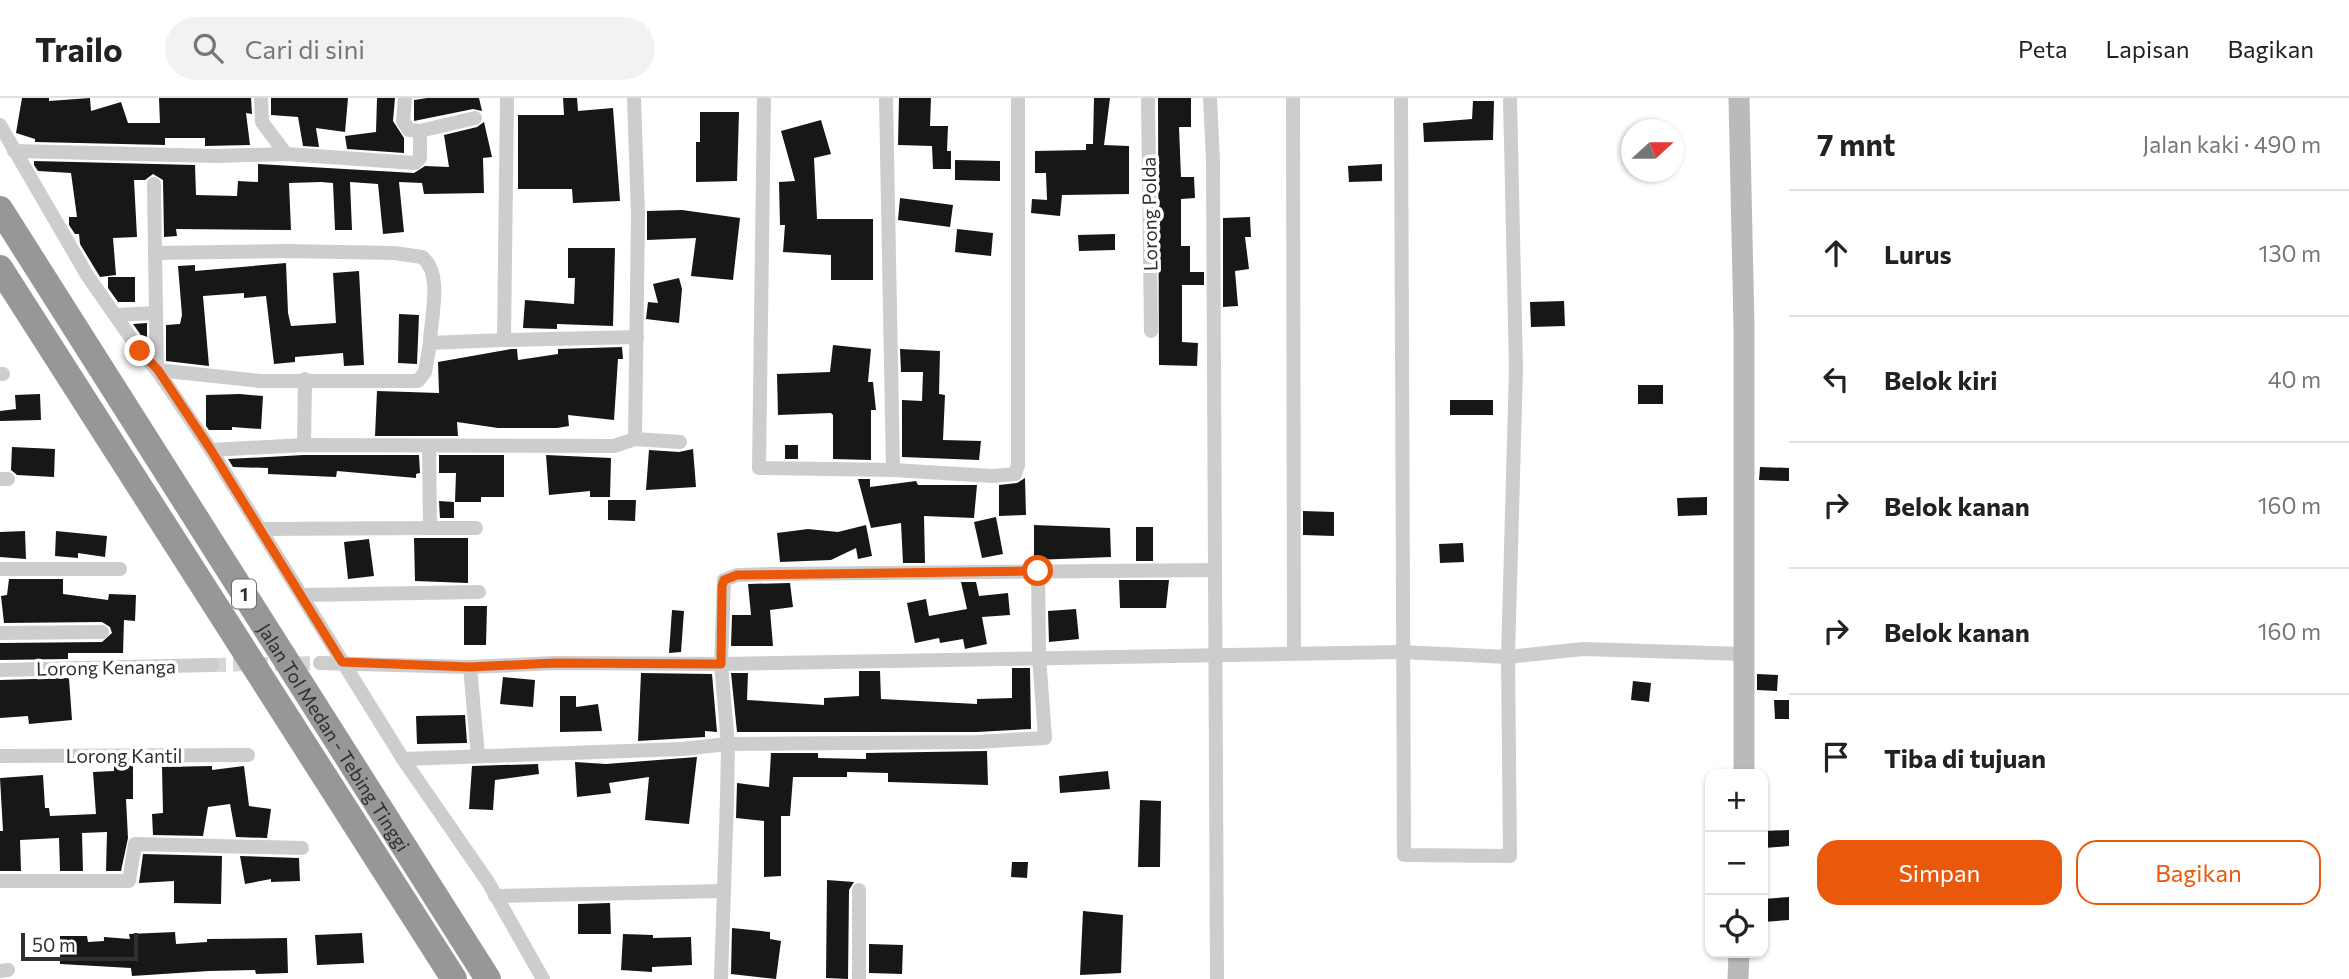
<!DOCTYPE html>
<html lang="id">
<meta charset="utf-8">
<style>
body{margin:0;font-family:Commissioner,sans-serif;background:#f2f2f2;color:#222}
.controls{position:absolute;right:21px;bottom:21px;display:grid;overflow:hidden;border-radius:14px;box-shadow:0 2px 5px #0004}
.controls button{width:63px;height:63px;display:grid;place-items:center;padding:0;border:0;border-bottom:2px solid #e0e0e0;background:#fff;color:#222;font:35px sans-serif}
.compass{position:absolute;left:1621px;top:21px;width:63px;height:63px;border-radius:50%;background:#fff;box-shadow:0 2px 5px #0004;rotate:69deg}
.scale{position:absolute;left:21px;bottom:18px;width:117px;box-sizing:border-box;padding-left:7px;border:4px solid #303030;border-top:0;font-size:19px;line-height:24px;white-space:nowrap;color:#303030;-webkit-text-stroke:5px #fff;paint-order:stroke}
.stop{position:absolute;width:21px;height:21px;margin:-16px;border:5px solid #ea580c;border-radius:50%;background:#fff}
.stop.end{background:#ea580c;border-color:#fff;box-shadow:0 2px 7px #0008}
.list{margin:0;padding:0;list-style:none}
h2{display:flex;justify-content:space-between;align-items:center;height:91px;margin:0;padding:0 28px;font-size:30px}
h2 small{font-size:23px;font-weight:400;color:#767676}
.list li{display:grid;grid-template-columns:46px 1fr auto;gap:21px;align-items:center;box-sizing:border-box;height:126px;padding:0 28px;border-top:2px solid #e0e0e0}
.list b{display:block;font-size:26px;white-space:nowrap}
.list em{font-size:23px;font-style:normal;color:#767676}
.actions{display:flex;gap:14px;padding:21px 28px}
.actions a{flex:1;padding:16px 0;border:2px solid #ea580c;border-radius:21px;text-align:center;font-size:24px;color:#ea580c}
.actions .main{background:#ea580c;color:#fff}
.icon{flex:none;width:38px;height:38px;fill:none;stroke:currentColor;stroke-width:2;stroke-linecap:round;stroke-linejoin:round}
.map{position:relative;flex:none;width:1789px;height:881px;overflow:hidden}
header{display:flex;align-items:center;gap:42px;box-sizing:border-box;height:98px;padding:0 35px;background:#fff;border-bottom:2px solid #e0e0e0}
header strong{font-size:33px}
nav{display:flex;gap:38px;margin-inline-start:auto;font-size:24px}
.search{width:490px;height:63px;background:#f2f2f2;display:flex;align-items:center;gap:18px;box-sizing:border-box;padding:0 24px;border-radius:38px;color:#767676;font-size:26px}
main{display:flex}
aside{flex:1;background:#fff}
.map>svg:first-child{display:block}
.building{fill:#171717}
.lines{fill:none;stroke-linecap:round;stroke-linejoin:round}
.street-tunnel{stroke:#d6d6d6;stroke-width:14;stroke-dasharray:14 7;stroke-linecap:butt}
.street{stroke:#cdcdcd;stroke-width:14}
.secondary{stroke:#bababa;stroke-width:21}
.highway{stroke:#979797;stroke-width:26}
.route{stroke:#ea580c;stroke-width:9}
.labels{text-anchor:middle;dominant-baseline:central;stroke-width:7;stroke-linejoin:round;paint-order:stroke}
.shield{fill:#fff;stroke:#6e6e6e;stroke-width:2}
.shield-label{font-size:18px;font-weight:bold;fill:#303030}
.street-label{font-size:19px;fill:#303030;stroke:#fff}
</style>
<header>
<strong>Trailo</strong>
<div class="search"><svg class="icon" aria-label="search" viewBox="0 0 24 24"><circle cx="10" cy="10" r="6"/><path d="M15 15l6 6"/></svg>Cari di sini</div>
<nav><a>Peta</a><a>Lapisan</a><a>Bagikan</a></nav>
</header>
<main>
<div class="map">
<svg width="1789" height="881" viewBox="0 0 1789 881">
<rect width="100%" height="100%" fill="#fff"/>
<g class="building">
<path d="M22,0H49V3L90,0L91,13L121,4L128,25H160L159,0H251L252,16L246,15L250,47L205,48V40H165V47L35,44V41L16,35Z"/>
<path d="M271,0H348L345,34L316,30L319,49L303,48L298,19L271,17Z"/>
<path d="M377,0H395L393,23L404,40V55L347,51L345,38L376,34Z"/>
<path d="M427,0H479L482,13L473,11L414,23V2Z"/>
<path d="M563,0H577L578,13L613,10L620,103L573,105L572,91H518V17H564Z"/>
<path d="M899,0H931L930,28H948L947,53H951V71H933L932,48L898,47Z"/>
<path d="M1094,0H1110L1104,47L1129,48V96L1062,97L1060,118L1031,115L1032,101L1047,102L1046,75H1035V53L1086,52V46H1093Z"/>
<path d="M1158,0H1191V29H1179L1181,79H1194L1195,100L1181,101V148H1190V174H1204V187H1182V244L1198,245L1197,268L1159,267Z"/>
<path d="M1473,3H1494L1493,42L1424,44L1423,25L1472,21Z"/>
<path d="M700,14H739L737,83L696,84V44H700Z"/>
<path d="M821,22L831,56L814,60L817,121H873V182H831V157L783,154L785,127H780L779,84L795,83L781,33Z"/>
<path d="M484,24L492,59L483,60L484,95L424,96L422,85L399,84L404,134L383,136L378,86L350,84L352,132H335L333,85L321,84L289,85L291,132L176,131L177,138L164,139L163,82L153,76L145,82H134L137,139L113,140L116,177L100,179L80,146L79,136H75L69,127V119H77L71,75L38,73L34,67V63L195,67L196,97L237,98L238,83L258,84V66L414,75L425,68L449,69L444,37L477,29Z"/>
<path d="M955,62L1000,63V83L955,82Z"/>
<path d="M1382,66V83L1349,84L1348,68Z"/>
<path d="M900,100L953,107L950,129L898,122Z"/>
<path d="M682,112L740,120L733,182L691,178L696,140L647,142V113Z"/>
<path d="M1250,119L1251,139H1245L1249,171L1235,173L1238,208L1223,209V120Z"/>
<path d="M957,131L993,135L991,158L955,154Z"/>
<path d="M1115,136V152L1079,153L1078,137Z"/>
<path d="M568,150H615L613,228L557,226V231L523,230L525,202L574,206L575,180H568Z"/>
<path d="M286,165L288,215L291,228L336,225L333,175L359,173L364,267L344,268L343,255L295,259V264L274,266L266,198L244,200V195L203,198L209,268L166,263V227L180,226L182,217L178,168L195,167V173Z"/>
<path d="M108,179H135V204H118L108,190Z"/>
<path d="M679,180L682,191L679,225L646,221L648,204L658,205L653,186Z"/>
<path d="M1564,203L1565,228L1531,229L1530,204Z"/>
<path d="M399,216L419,217L417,266L398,265Z"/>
<path d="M147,225V243H145L133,226Z"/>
<path d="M833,247L871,251L868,284H873L876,312H871V362L833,361V317L831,315L778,317L777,276L830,274Z"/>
<path d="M622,249L623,261H618L614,322L568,317L569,328L557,330H498L457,324L458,338H375L377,293L439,295L438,264L511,251H517L518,262L558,256V251Z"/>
<path d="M900,251L940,253L939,296L945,297L943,342L981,343L979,362L902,359V302L922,303L923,274H901Z"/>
<rect x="1638" y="287" width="25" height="19"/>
<path d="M40,296L41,322L0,323V313L16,311L15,297Z"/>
<path d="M240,296L263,298L261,331L232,329V332H209L206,328V297Z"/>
<rect x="1450" y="302" width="43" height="15"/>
<rect x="785" y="347" width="13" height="14"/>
<path d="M12,349L55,351L54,379L17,377L11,372Z"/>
<path d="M693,351L696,389L646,392L649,352L679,354Z"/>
<path d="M304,357H419L420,375L416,376V380L337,373L336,379L268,376V370L233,369L228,361Z"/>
<path d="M439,357H504V399H481V404H455L456,375H439Z"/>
<path d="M546,357L611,360L610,399H590V393L549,397Z"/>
<path d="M1760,369L1789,370V383L1759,382Z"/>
<path d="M1025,380L1026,417L999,418V387L1017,385Z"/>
<path d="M858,381H870V389L916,383L918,387H977L974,420L924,418L925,465H903L901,425L871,430Z"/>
<path d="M1707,399V417L1678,418L1677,400Z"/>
<path d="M608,402H636L635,423L608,422Z"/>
<path d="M439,403L454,404V420H440Z"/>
<path d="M1303,413L1334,414V438L1303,437Z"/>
<path d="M996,419L1003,456L982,460L974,424Z"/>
<path d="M866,427L872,458L858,461L856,450L831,462L780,464L777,435L808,431L838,434Z"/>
<path d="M1034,427L1110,430L1111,459L1034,462Z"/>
<rect x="1136" y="429" width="17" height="34"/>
<path d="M25,433L26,461L0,459V434Z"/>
<path d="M56,433L107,438L105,459L78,455V460L55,458Z"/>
<path d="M414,440H468V485L415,483Z"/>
<path d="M369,441L374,478L348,481L344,444Z"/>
<path d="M1463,445L1464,464L1440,465L1439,446Z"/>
<path d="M9,481H63V496L108,502L109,496L136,497L135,523L124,522L123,555H68V561L0,562V545L102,544L112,535L110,529L102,524L4,525L1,498L7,497Z"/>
<path d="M1119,482H1169L1166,510H1120Z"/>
<path d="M961,484H976L979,498L1008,495L1010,517L982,519L987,546L965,551L963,541L940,545L939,540L915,545L907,505L926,501L929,518L967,511Z"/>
<path d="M790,485L793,509L770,512L773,548H731L732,517H751L748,486Z"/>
<path d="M464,508H487L486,547H464Z"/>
<path d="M1076,511L1079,541L1049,544L1048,513Z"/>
<path d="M672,512L684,513L681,554L669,555Z"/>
<path d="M1012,570H1030L1031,631L977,634H737L731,575H748L747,602L824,607V600L859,598V573H880L881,601L977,606V601L1012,600Z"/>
<path d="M641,575L712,576L717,634L705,633V639L638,643Z"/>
<path d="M1757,576L1778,577L1777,593L1757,592Z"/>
<path d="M503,579L535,582L533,609L500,606Z"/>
<path d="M69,580L72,622L29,626L28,618L0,620V582Z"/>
<path d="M1633,583L1651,585L1649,604L1631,602Z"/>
<path d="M560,598H576V609L598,606L602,633L560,634Z"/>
<path d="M1774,602H1789V621H1775Z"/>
<path d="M465,617L467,645L417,646L416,618Z"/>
<path d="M987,653L988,687L888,684V675L847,674V679H793L790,718H781V778L764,779V723L736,720L737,685L769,689L771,655H818V660L866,661V655Z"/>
<path d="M697,659L689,726L645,722L649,679L609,685L611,695L577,699L575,664L606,666Z"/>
<path d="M538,666L539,676L495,682L493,712L469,711L472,668Z"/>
<path d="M114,667H133V701H126L128,740L121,773H106L107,734L82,735L83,773H60L59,740L20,742L21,773H0V733H3L0,680L43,677L45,710H49L50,718L96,716L93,674L114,673Z"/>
<path d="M212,668V672L244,668L249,708L271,711L267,740L236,739L230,706L208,709L203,738L153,737L152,716L163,715L162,669Z"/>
<path d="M1108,673L1110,691L1060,695L1059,678Z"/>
<path d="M1140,702L1161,703L1160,769H1138Z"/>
<path d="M1789,732V748L1764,750L1763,733Z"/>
<path d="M143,756L222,758L221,806L174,805V783L139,785Z"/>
<path d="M240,758L299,760L300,783L271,784V781L245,786Z"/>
<path d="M1012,764H1028L1027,780L1011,779Z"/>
<path d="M827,782L854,784L849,792L848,881L826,880Z"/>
<path d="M1789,799V822L1763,824V801Z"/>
<path d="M610,805L611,836H578V806Z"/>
<path d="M1083,813L1123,817L1121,875L1080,877Z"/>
<path d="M732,830L770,834V841L781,843L776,881L731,876Z"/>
<path d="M175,834L176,846L207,844V841L287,840L288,875L256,876L255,872L209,873L132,878L131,870L60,866V838H87L88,844L104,843V839L130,841L129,836Z"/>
<path d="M362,835L364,865L317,867L315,837Z"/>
<path d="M623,836L653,837V840L691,839L692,867L652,869V874L621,872Z"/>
<path d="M869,846L903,847L902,876L869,875Z"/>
</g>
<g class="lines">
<path class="street-tunnel" d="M212,567L320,565"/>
<g class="street">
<path d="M261,0L262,24L286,56"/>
<path d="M405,0L403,23L409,32L420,33L475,20"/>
<path d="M634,0L638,117L635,341"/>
<path d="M764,0L759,370L893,372"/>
<path d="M886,0L893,372L992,378L1015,376L1018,367V0"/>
<path d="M1148,0L1151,233"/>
<path d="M1210,0L1213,63L1217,881"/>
<path d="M1293,0L1294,555"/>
<path d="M1401,0L1404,757L1510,758L1508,559L1516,271L1510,0"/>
<path d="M0,27L87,177L140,253L157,272L211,352L403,661L488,784L543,881"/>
<path d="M14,53L217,58L286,56L415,65L420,60V33"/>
<path d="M154,86L155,155L287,153L394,155L422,159C444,175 430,223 430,245"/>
<path d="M155,155L157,272"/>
<path d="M116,217L156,215"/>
<path d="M504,242L637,239"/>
<path d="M157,272L260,283H418L425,274L430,245L504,242L507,0"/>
<path d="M0,276H3"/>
<path d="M304,347L305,281"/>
<path d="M429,348L430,430H476"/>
<path d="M211,352L304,347L614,348L635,341L680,344"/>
<path d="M0,381H8"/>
<path d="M261,431L430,430"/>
<path d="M0,471H120"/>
<path d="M302,497L479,494"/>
<path d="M0,535L102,534"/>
<path d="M320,565L470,569L555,565L721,566L1401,554L1508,559L1583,551L1744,556"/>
<path d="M470,569L478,658"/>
<path d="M0,572L212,567"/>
<path d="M0,658L248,657"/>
<path d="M403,661L682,651L728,646L977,644L1045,640L1039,558L1038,473"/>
<path d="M0,783H129L135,746L302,750"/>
<path d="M495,798L724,793"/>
<path d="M0,873L8,872"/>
<path d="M721,881L727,701L728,646L721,566L724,482L737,477L771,476L1215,472"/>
<path d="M859,881V792"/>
</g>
<g class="secondary">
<path d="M1739,0L1744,229V676"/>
<path d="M1738,881L1739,855"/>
</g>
<g class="highway">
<path id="s1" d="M0,111L488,881"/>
<path d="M0,170L454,881"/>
</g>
</g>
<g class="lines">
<path class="route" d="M140,253L158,272L211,352L342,564L470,569L555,565L721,566L722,488L724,482L737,477L1038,473"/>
</g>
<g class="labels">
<rect class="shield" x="232" y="481.5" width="24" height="29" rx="5"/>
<g class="shield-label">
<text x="244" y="496">1</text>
</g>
<g class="street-label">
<text transform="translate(1149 116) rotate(-91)">Lorong Polda</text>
<text transform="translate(106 569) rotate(-1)">Lorong Kenanga</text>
<text stroke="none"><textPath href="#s1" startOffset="625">Jalan Tol Medan - Tebing Tinggi</textPath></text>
<text x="124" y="657">Lorong Kantil</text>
</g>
</g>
</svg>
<div class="controls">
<button>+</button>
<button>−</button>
<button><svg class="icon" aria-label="locate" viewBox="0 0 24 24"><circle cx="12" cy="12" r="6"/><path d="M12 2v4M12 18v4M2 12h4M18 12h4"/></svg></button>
</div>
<svg class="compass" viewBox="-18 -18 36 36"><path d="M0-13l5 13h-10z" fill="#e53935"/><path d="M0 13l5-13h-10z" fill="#767676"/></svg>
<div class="scale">50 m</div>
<div class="stop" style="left:1038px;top:473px"></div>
<div class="stop end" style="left:140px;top:253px"></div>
</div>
<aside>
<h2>7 mnt<small>Jalan kaki · 490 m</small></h2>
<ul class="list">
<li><svg class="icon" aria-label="ahead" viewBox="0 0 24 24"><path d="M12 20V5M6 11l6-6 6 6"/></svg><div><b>Lurus</b></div><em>130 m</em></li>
<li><svg class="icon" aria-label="left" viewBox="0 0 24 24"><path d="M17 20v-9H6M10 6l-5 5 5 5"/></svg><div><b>Belok kiri</b></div><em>40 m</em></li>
<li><svg class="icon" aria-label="right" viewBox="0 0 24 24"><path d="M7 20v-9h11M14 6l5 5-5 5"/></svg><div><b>Belok kanan</b></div><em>160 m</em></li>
<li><svg class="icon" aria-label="right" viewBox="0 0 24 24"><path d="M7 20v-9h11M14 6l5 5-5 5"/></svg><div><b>Belok kanan</b></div><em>160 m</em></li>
<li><svg class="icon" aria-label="arrive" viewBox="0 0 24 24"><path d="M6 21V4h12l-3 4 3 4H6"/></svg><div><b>Tiba di tujuan</b></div></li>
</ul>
<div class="actions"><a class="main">Simpan</a><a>Bagikan</a></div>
</aside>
</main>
